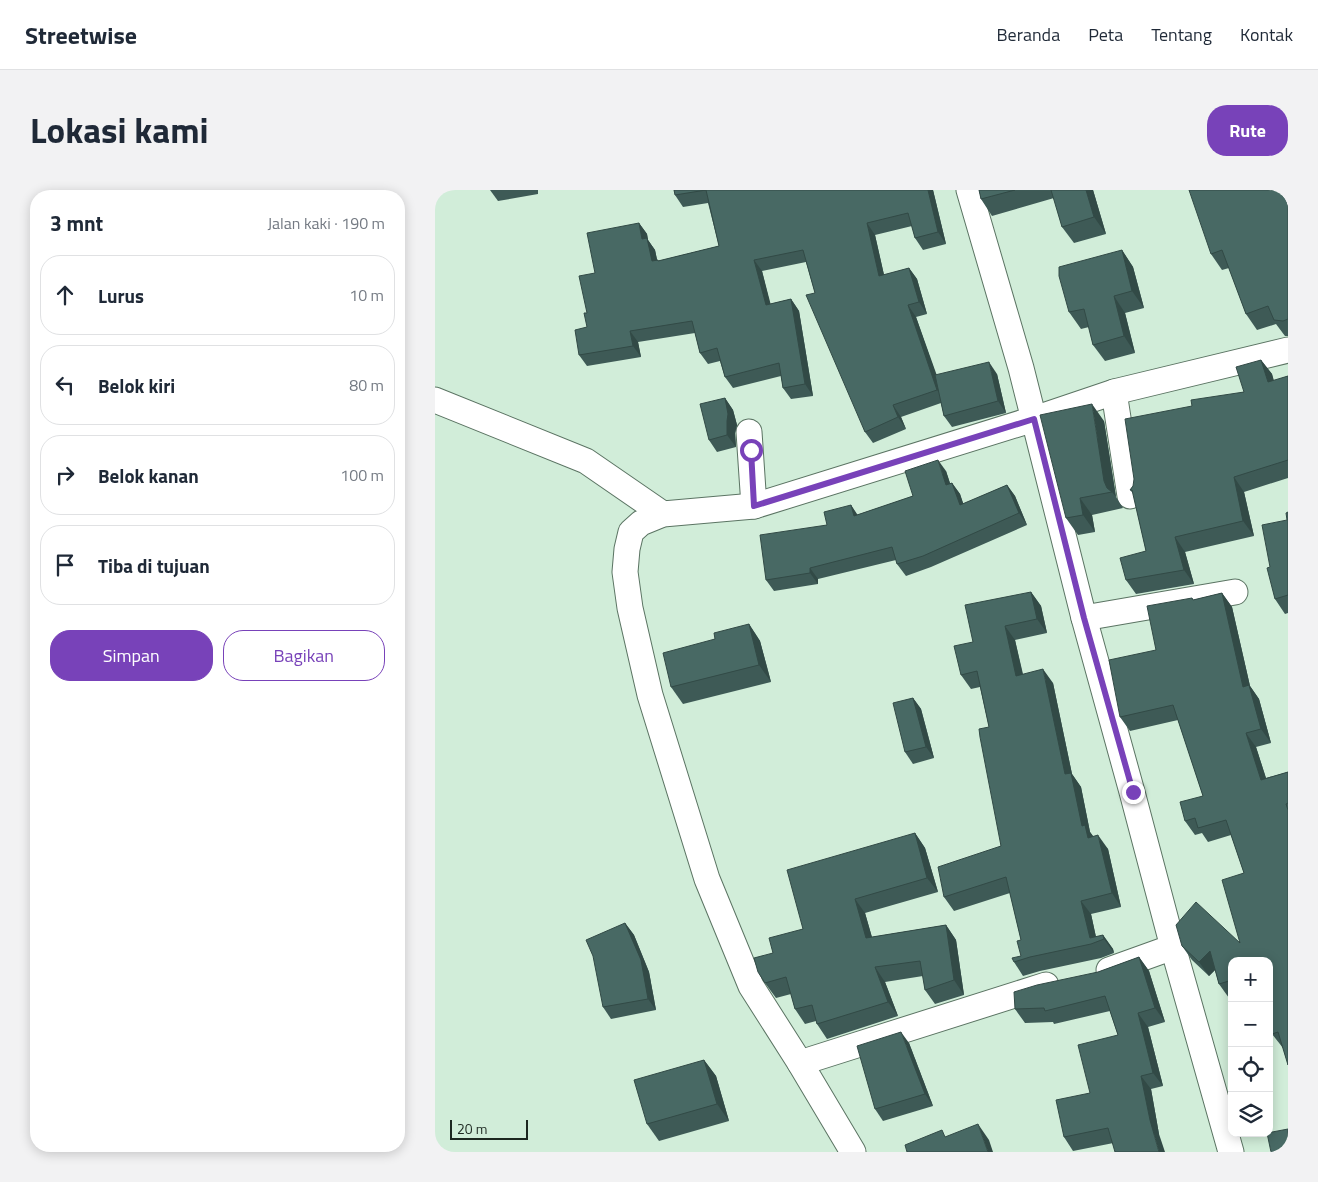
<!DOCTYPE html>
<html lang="id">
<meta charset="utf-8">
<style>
body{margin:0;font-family:"Titillium Web",sans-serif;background:#f2f2f3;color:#1f2937}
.controls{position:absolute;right:15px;bottom:15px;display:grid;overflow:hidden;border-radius:10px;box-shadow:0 2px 12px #0003}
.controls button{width:45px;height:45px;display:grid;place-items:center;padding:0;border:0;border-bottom:1px solid #e0e1e3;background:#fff;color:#1f2937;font:25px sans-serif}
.scale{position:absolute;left:15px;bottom:12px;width:78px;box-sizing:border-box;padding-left:5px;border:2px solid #1c2720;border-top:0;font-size:14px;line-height:18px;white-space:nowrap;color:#1c2720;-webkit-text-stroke:4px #d1edd9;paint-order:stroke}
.stop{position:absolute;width:15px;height:15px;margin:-11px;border:4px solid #7842b9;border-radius:50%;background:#fff}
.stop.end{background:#7842b9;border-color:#fff;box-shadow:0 1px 5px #0008}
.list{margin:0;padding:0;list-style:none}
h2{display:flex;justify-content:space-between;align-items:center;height:65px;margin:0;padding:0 20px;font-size:21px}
h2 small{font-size:16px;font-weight:400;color:#747a83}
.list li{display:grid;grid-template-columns:32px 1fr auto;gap:15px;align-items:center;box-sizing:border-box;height:80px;margin:0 10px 10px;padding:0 10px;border:1px solid #e0e1e3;border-radius:20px}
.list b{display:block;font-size:19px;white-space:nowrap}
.list em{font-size:16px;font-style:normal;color:#747a83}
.actions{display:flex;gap:10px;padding:15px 20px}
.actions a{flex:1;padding:11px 0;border:1px solid #7842b9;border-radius:20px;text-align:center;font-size:18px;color:#7842b9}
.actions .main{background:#7842b9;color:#fff}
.icon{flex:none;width:28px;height:28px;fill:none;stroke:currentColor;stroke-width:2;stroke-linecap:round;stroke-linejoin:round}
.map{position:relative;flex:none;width:853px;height:962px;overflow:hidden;border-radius:20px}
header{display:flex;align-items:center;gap:30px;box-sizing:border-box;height:70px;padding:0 25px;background:#fff;border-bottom:1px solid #e0e1e3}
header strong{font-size:24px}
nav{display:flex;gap:28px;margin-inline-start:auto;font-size:18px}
.intro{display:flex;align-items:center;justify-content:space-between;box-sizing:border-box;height:120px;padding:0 30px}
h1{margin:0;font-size:35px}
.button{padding:12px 22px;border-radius:20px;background:#7842b9;color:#fff;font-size:18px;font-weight:700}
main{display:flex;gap:30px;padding:0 30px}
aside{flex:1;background:#fff;border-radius:20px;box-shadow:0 2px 12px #0003}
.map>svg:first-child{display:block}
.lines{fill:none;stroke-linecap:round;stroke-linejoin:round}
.minor-casing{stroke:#5b7463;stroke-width:27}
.minor{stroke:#fff;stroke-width:25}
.wall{fill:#3e5a56}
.shaded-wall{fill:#324a46}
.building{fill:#486964;stroke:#324a46}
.route{stroke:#7842b9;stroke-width:6}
</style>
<header>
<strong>Streetwise</strong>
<nav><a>Beranda</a><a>Peta</a><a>Tentang</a><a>Kontak</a></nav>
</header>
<div class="intro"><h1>Lokasi kami</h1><a class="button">Rute</a></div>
<main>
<aside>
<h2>3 mnt<small>Jalan kaki · 190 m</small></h2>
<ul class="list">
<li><svg class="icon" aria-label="ahead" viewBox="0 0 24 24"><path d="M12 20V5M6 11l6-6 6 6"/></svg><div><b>Lurus</b></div><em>10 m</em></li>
<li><svg class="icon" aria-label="left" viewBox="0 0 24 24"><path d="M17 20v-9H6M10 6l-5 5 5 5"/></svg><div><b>Belok kiri</b></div><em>80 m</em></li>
<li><svg class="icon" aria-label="right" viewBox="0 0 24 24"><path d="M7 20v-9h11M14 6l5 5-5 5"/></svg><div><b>Belok kanan</b></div><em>100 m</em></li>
<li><svg class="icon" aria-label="arrive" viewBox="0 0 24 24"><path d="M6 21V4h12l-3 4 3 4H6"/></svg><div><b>Tiba di tujuan</b></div></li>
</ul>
<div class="actions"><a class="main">Simpan</a><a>Bagikan</a></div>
</aside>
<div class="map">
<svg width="853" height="962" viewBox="0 0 853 962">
<rect width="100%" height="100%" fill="#d1edd9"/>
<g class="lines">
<g class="minor-casing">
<g id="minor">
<path d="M534,0L586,178L649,428L697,602L738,757L796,962"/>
<path d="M679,202L695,306"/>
<path d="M0,210L151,271L228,324"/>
<path d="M314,242L319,316"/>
<path d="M649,428L800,402"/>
<path d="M674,780L738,757"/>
<path d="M365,873L611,795"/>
<path d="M418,962L365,873L316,796L272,689L215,505L195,418L190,382L192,359L196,342L206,333L228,324L319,316L599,229L679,202L853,160"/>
</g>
</g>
<use href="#minor" class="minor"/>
</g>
<g class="wall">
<path d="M55,0H103V4L63,11Z"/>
<path d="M239,0H498L511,54L488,60L480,48L477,36L440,45L449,85L474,78L482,89L492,124L481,127L501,185L562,184L571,223L517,237L509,226L506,213L466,227L471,239L438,253L430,242L380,103L371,72L327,81L335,114L356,109L364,121L378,206L356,209L348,198L346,186L298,198L290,187L285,171L273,174L265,163L260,143L203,152L206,167L152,176L144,165L152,137V123L160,83L204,33L212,44L213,50L220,60L222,70L223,71L284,56L273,13L248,17L240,5Z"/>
<path d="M544,0H658L671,44L639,53L627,37L619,8L557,26L546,9Z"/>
<path d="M853,0V146H850L841,134L822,140L811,124L794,78L787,80L776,64Z"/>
<path d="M687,60L698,77L709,118L690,123L700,163L670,171L658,155L654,137L646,139L634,122Z"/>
<path d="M826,170L837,184L838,191L853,186V288L809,302L819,346L750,362L759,394L701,404L691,390L711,361L698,303L695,300L757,216L809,202Z"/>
<path d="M290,208L298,220L302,235L300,243L301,257L282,262L274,250Z"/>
<path d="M669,231L681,307L688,318L657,325L660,342L643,345L631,328Z"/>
<path d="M511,281L515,293H517L525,304L528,314L572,295L580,306L592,335L496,377L471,386L462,374L461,370L383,389V394L339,401L331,390L392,335L416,315L422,325L478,306Z"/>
<path d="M853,322V423L850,424L840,409L835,377L852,330Z"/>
<path d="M596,402L606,416L612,443L580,450L588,484L618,493L637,584L646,597L655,642L658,646L673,659L686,717L656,724L661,747L668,745L678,759L679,763L666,768L605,781L588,786L579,772L586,766V750L575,703L519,721L509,707L566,656L554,537L545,497L536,499L526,485L538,452Z"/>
<path d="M787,403L797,417L815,496L824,509L836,553L821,557L831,588L853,582V875L848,858L837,844L834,771H797V807L794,808L784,794L780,780L774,786L757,770L747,756L805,753L809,683L796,645L773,652L767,643L760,645L750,631L768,606L743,530L695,541L685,527L721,460L757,408L758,410Z"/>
<path d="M314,434L325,451L336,492L248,514L236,497L280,449Z"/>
<path d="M478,508L486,519L499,568L478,574L470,562Z"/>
<path d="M480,643L490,658L503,702L430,723L437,747L511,735L521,750L529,805L500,814L490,800L488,786L450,792L463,826L392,849L382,834L381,831L370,834L360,819L356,804L341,808L330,793L338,763L368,739Z"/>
<path d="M190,733L199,745L214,782L221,820L176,829L168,817Z"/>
<path d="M704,767L714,781L730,832L713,837L728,896L716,899L724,944L638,961L629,947L655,903L683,845L675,821L619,834L618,832L590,833L580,819L663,782Z"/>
<path d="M474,853L498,916L448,931L440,919Z"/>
<path d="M269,870L281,886L294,931L224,951L212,934Z"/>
</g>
<g class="shaded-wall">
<path d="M493,0H498L511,54L503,42Z"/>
<path d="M651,0H658L671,44L659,27Z"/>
<path d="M204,33L212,44L213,50L220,60L225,83L217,71L207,49Z"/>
<path d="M432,33L440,45L452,98L444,86Z"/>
<path d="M687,60L698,77L709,118L697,101Z"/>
<path d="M319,70L327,81L339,127L331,115Z"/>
<path d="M474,78L482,89L492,124L484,112Z"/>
<path d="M679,106L690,123L700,163L689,146Z"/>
<path d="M356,109L364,121L378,206L370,194Z"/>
<path d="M473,115L481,127L511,211L502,200Z"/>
<path d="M195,141L203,152L206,167L198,156Z"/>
<path d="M826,170L837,184L844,207L833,192Z"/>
<path d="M554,172L562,184L571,223L563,211Z"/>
<path d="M290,208L298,220L302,235L300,243L301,257L292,245Z"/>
<path d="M657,214L669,231L681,307L677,302L672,298L669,291Z"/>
<path d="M458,215L466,227L471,239L463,227Z"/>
<path d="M503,270L511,281L519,306L511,295Z"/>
<path d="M799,287L809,302L819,346L808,331Z"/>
<path d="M517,293L525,304L533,327L525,315Z"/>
<path d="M572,295L580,306L592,335L584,323Z"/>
<path d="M645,308L657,325L660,342L648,325Z"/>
<path d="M416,315L424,327L419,326Z"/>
<path d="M740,347L750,362L759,394L749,380Z"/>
<path d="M375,378L383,389V394L375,383Z"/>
<path d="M596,402L606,416L612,443L602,429Z"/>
<path d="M787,403L797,417L815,496L824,509L836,553L826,539L808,497Z"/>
<path d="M314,434L325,451L336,492L324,475Z"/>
<path d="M570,436L580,450L591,500L581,486Z"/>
<path d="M608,479L618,493L637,584L646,597L655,642L660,649L653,648L647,636L630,584Z"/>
<path d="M478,508L486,519L499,568L491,557Z"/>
<path d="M811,543L821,557L836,604L826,590Z"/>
<path d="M480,643L490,658L503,702L492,688Z"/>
<path d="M663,645L673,659L686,717L677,703Z"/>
<path d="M420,709L430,723L441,762L431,748Z"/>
<path d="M646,711L656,724L662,752L655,748Z"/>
<path d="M190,733L199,745L214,782L221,820L213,809Z"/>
<path d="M511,735L521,750L529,805L519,790Z"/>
<path d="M668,745L678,759L679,763L669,749Z"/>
<path d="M775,761L785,775L774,786L764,772Z"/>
<path d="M704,767L714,781L730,832L720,818Z"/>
<path d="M440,777L450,792L463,826L453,812Z"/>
<path d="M703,823L713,837L728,896L718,883Z"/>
<path d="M466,842L474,853L498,916L490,904Z"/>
<path d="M269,870L281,886L294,931L282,914Z"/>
<path d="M706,886L716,899L724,944L730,962H724L715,930Z"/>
<path d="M543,934L554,950L558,962H553Z"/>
</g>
<g class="building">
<path d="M239,0H493L503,42L480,48L473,23L432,33L444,86L474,78L484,112L473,115L502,200L458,215L463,227L430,242L371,105L380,103L368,60L319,70L331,115L356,109L370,194L348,198L344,173L290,187L282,158L265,163L257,131L195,141L198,156L144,165L140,140L152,137L149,123H152L144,86L160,83L152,43L204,33L207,49L212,48L217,71L223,70V71L284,56L271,0L240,5Z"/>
<path d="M544,0H580L546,9Z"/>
<path d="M616,0H651L659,27L627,37Z"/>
<path d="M754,0H853V129L848,131L839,130L833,116L811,124L787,60L776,64Z"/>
<path d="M687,60L697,101L679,106L689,146L658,155L649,119L634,122L624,86V77Z"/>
<path d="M826,170L833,192L853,186V270L799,287L808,331L740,347L749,380L691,390L685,368L711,361L697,300H695L698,296L699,289L690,229L757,216L756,210L809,202L801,177Z"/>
<path d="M554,172L563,211L509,226L500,185Z"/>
<path d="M290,208L293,224L292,231V245L274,250L265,214Z"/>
<path d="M657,214L669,291L672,298L677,302L645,308L648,325L631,328L605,225Z"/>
<path d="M503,270L511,295L517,293L525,315L572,295L584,323L488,366L462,374L457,357L375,378V383L331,390L325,345L392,335L389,322L416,315L419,326L478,306L470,281Z"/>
<path d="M853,322V405L840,409L832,378L835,377L827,335L852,330L851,323Z"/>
<path d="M596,402L602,429L570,436L581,486L608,479L630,584L636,583L647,636L650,635L653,648L663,645L677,703L646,711L655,748L668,745L669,749L656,754L595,767L579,772L577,768L586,766L582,751L586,750L571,687L509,707L503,677L566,656L545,547L544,539L554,537L542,481L526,485L519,456L538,452L530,415Z"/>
<path d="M787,403L808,497L814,495L826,539L811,543L826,590L853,582V613L851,614L853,620V875L843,842L837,844L834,834V771H797V790L784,794L775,761L764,772L747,756L741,735L761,712L805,753L787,690L809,683L791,630L763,638L760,628L750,631L745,612L768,606L738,515L685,527L674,470L721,460L712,416L757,408L758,410Z"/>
<path d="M314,434L324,475L236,497L228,463L280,449L279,443Z"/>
<path d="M478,508L491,557L470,562L458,513Z"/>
<path d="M480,643L492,688L420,709L431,748L511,735L519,790L490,800L485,771L440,777L453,812L382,834L377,815L360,819L351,787L330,793L323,782L319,768L338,763L334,748L368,739L352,680Z"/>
<path d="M190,733L206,770L213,809L168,817L158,766L151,750Z"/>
<path d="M704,767L720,818L703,823L718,883L706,886L715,930L724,962H680L673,938L629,947L621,910L655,903L643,855L683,845L670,806L610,821L609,818L580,819L579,802L602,795L663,782Z"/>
<path d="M466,842L490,904L440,919L422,856Z"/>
<path d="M269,870L282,914L212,934L199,890Z"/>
<path d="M543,934L553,962H472L470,955L507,940L510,947Z"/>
<path d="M853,939V962H836L832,943Z"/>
</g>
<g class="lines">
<path class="route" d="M316,260L319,316L599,229L649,428L698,602"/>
</g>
</svg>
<div class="controls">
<button>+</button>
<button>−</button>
<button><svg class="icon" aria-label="locate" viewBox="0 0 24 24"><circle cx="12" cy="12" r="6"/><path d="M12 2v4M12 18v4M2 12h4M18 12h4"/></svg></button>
<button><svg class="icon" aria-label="layers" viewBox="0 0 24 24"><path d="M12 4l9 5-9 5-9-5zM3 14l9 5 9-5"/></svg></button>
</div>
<div class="scale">20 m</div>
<div class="stop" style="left:316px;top:260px"></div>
<div class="stop end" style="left:698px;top:602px"></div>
</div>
</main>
